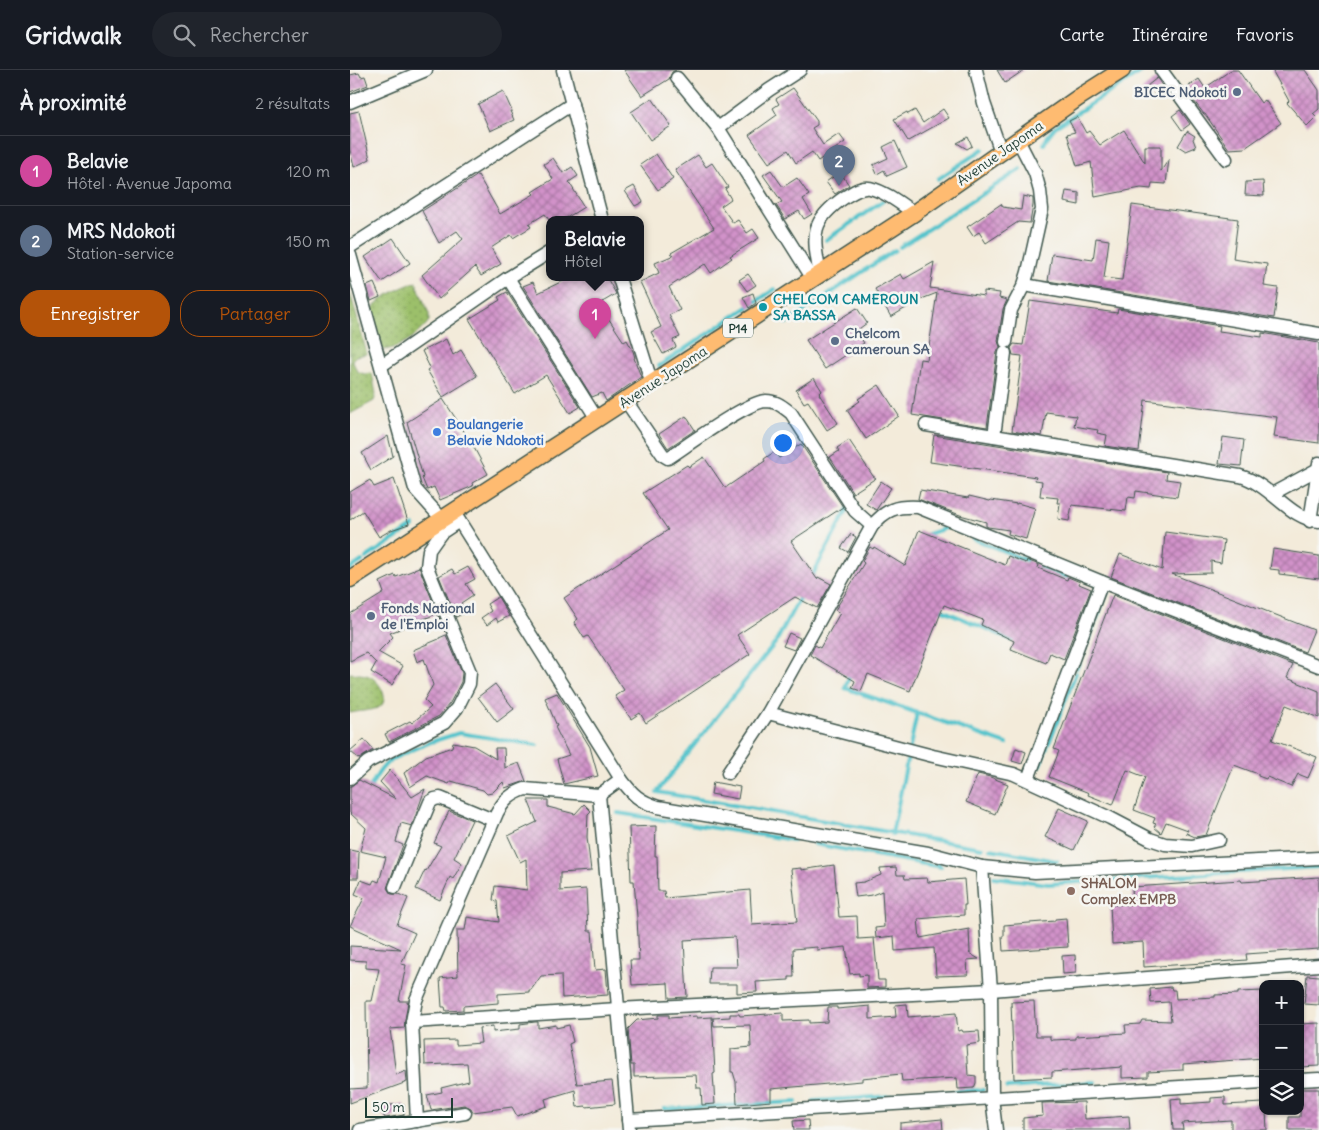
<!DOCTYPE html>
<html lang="fr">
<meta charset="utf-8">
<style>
body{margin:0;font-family:Delius,sans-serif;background:#20242c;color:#f1f3f6}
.controls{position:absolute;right:15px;bottom:15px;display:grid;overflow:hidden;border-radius:10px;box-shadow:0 1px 4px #0004}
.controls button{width:45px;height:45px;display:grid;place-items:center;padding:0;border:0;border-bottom:1px solid #363941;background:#171b24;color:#f1f3f6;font:25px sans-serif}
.scale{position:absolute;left:15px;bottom:12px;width:88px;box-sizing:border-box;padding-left:5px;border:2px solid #1f3d34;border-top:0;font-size:14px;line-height:18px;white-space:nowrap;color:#1f3d34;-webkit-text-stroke:4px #f6f6f2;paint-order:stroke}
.you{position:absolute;left:432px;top:372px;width:18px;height:18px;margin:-12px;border:4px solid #fff;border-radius:50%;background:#1a73e8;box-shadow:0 0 0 8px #1a73e833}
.badge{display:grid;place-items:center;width:32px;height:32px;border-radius:50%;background:#b45309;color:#fff;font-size:16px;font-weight:700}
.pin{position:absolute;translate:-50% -41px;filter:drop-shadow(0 1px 2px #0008)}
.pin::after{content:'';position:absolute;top:26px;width:18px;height:15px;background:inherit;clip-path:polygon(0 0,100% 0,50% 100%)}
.popup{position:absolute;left:196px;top:146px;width:98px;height:65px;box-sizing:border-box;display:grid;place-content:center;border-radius:10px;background:#171b24;filter:drop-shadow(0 1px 4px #0005);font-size:16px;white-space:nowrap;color:#9ea1a6}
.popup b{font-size:19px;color:#f1f3f6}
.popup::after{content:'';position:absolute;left:50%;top:100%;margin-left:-10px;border:10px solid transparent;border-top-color:#171b24}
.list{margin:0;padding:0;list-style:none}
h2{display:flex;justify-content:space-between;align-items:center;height:65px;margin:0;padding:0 20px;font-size:21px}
h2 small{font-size:16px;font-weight:400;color:#9ea1a6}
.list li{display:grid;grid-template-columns:32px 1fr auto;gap:15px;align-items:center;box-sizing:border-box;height:70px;padding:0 20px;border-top:1px solid #363941}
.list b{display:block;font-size:19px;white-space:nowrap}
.list p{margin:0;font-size:16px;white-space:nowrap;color:#9ea1a6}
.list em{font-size:16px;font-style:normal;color:#9ea1a6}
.actions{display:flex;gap:10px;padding:15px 20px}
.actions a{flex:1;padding:11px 0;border:1px solid #b45309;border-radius:20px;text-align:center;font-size:18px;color:#b45309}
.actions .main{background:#b45309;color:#fff}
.icon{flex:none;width:28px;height:28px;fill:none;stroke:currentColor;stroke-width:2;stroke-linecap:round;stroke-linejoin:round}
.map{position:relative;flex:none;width:969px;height:1060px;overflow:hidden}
header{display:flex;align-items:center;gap:30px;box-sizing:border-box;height:70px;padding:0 25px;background:#171b24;border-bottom:1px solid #363941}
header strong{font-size:24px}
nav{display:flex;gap:28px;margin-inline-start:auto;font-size:18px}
.search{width:350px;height:45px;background:#20242c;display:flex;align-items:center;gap:12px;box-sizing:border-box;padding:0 18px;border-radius:28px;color:#9ea1a6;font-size:19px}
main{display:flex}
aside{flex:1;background:#171b24}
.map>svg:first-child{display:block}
.grass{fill:url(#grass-dots);stroke:#5e7e50}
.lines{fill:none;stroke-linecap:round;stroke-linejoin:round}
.stream{stroke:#57c4cc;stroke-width:4}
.building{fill:url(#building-cross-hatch)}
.minor-casing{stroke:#3f574d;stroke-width:15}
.major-casing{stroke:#3f574d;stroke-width:19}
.minor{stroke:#fff;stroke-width:12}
.major{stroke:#febb71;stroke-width:16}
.service-dot{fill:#5c6f8a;stroke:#f6f6f2;stroke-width:2}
.culture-dot{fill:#0f9aa8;stroke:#f6f6f2;stroke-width:2}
.shop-dot{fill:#3f7fe0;stroke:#f6f6f2;stroke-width:2}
.education-dot{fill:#8d6e63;stroke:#f6f6f2;stroke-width:2}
.labels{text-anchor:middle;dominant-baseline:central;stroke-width:5;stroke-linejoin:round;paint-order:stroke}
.shield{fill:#f6f6f2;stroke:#60746d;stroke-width:1}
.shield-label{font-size:12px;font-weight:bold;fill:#1f3d34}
.service-label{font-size:14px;font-weight:bold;fill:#4e5e75;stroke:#f6f6f2;text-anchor:start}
.street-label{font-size:14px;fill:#1f3d34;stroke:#f6f6f2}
.culture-label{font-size:14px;font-weight:bold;fill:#0d838f;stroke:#f6f6f2;text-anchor:start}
.shop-label{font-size:14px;font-weight:bold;fill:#366cbe;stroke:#f6f6f2;text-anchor:start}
.education-label{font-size:14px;font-weight:bold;fill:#785e54;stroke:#f6f6f2;text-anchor:start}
</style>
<header>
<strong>Gridwalk</strong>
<div class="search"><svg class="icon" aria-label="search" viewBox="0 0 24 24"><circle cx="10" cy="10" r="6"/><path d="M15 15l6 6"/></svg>Rechercher</div>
<nav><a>Carte</a><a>Itinéraire</a><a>Favoris</a></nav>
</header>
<main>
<aside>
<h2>À proximité<small>2 résultats</small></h2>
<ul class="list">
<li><span class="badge" style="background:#d1479c">1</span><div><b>Belavie</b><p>Hôtel · Avenue Japoma</p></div><em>120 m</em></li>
<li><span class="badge" style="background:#5c6f8a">2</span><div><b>MRS Ndokoti</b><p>Station-service</p></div><em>150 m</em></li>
</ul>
<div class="actions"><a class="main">Enregistrer</a><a>Partager</a></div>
</aside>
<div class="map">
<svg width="969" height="1060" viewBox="0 0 969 1060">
<defs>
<pattern id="grass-dots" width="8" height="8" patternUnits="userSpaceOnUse" patternTransform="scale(1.25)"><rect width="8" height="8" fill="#9cc06b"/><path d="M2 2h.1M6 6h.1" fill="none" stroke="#7f9d59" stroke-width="1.8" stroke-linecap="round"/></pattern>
<pattern id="building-cross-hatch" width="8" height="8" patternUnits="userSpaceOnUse" patternTransform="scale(1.25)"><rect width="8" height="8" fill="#d192c9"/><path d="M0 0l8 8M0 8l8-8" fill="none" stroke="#a978a4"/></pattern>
</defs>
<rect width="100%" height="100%" fill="#f6f6f2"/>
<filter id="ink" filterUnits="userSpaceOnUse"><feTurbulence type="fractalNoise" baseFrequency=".02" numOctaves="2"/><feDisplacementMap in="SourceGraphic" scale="10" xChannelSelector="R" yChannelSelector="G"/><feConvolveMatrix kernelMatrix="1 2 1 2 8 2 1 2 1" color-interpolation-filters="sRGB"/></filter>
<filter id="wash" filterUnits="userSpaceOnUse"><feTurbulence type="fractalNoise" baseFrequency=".0096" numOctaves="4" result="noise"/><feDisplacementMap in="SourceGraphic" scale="20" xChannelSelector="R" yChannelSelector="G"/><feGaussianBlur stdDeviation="1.12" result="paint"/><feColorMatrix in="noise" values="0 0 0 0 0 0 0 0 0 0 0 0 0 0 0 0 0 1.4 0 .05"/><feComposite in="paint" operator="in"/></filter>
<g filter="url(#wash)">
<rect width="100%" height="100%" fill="#f3ebda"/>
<g class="grass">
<path d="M66,212L79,244V251C69,264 51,278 34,280L30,276L22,239C33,225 50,218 66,212Z"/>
<path d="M0,222L17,284L6,286L2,290L7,301L14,304L22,303L26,324L24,331L0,344Z"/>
<path d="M0,603C6,604 15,604 19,606C29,610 42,631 28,638C20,641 9,641 0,643Z"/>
</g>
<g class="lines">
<g class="stream">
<path d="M694,74L698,66L705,57L794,0"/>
<path d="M588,109L633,79"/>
<path d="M476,170L533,131"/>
<path d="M550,177L671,99"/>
<path d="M521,196L545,180"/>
<path d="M436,253L518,198"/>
<path d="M309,296L425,219"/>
<path d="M578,464L596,458"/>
<path d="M623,469L676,490"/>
<path d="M16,488L64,456"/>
<path d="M690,496L717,507"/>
<path d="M0,499L12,491"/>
<path d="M461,508L499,437"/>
<path d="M451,525L426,572L307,722L632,778"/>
<path d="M588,538L662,570"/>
<path d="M727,598L758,520"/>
<path d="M500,604L495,618L657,674"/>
<path d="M699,673L726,603"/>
<path d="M689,697L697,677"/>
<path d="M19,720C25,708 31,697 42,689L81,672L109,663L187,675"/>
<path d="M268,743L443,770"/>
<path d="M542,764L567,643"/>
<path d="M464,774L591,797L583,788"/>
<path d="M640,779L707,791"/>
<path d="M644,807L698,814L969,797"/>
<path d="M657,1018L745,1012"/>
<path d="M464,1031L633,1020"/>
<path d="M314,1039L446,1032"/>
</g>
</g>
<g id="blocks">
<g class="building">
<path d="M274,0H326L322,2L319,9L292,26Z"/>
<path d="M647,0H674L655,13Z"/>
<path d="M881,0H888L911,33L915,30L931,53L895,78L879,79L855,44H854L843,30L845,29L837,17L849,9L855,18Z"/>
<path d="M922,0H955L969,20V39L963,44L966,47L957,56L937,33L939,31Z"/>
<path d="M9,3L11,7L15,6L18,15L0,22V5Z"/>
<path d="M807,8L813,17L799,29L792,20Z"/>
<path d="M443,18L467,51V55L462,58L473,75L489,64L495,72L468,91L462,82L446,93L438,80L419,93L399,65L427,45L423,38L429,34L426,29Z"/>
<path d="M153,21L162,41H160L164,50L140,61L128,34Z"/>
<path d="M302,28L321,56L300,70L281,42Z"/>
<path d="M593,39L599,48L558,71L544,49L557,42L558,44L565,40L573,53Z"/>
<path d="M830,40L840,54L832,60L822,46Z"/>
<path d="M9,41L20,89L4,97L0,80V43Z"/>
<path d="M727,47L736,63L739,61L750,75L774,60L795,93V76H811V101L819,89L816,114L802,113L801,119L791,118L745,127L741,92L727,96L717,64L725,62L719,51Z"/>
<path d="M837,61L845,66L843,69L846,77L836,81L828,76Z"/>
<path d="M618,67L622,76L617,79L607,73Z"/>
<path d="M545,71L557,97L537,106L534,100L527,104L523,95L538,88L533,77Z"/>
<path d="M306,84L323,109L308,120L290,95Z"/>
<path d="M348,85L356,97L362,93L378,117L375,119L381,129L371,136L383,153L388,150L397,163L403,159L409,168L380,186L382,188L361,203L355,194L319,217L330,240L319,245L330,267L323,270L326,277L313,284L301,262L311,257L290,212L309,203L305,193L324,185L321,183L364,158L325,100Z"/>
<path d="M203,88L213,103L222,97L228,106L219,112L234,137L213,150H199L195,144L179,154L181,157L163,168L161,165L141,178L151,194L131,206L125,197L89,229L72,205L113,169L107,161L89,173L72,141L128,105L150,144L184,124L182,122L203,109L194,94Z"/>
<path d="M421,100L433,117L447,108L459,125L453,129L462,144L454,149L449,141L435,149L426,135L432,132L413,105Z"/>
<path d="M490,102L499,115L485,124L476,112Z"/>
<path d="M913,111L914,126L895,125L896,112Z"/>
<path d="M284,116L293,132L285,136L275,121Z"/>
<path d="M716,121L729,123V135L714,132Z"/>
<path d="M673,126L683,128V135L680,153L668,152L636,173L629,162L623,166L617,157L651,134L653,137L671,140Z"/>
<path d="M782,135L888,149L883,189L917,194L914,216L928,218L924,248L698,211L702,184L743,190L746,168L759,170L754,208L772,210Z"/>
<path d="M43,168L60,193L32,212L15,187Z"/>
<path d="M584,192L580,218L634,226V221L650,223L649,228L657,230L653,239L648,271L650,277L647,282L637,357L562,345L570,289L577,290L587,223L569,230L541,247L525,219L551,204L554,209Z"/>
<path d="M398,204L406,215L397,221L389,210Z"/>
<path d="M219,208H257L266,224L249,234L274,272L277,270L283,281L285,288H284L291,307L256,331L252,323L242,327L173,216L183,212L188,223Z"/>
<path d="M24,213L30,227L21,231L17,216Z"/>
<path d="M157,222L230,337L220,343L196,305L165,324L119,249L150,230L148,227Z"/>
<path d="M403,223L406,233L399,238L393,227Z"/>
<path d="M680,231L767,243L768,239L870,256L869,261L912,267V263L969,273V373L924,367L927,347L795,330L789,381L755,376L757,365L747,363L748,360L724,356L726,346L696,342L692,366L662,361L672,286L663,285L661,278L664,274L673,275Z"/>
<path d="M507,238L517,253L506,261L514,273L475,299L456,270Z"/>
<path d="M96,269L103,285L111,280L127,306L93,327L77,300L80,298L72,281Z"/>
<path d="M464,308L472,321L469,324L488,353L477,360L458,331L454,333L446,320Z"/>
<path d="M529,315L549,346L516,369L497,340L510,331L508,329Z"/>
<path d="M93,329L121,372L138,404L122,413L123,416L90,430L84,417L77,420L72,408L73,407L57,352Z"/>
<path d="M336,346L345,360L318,378L309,364Z"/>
<path d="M584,365L817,402L816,409L830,411L827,427L786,421L785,428L778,427L776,441L722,435L719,451L708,449L710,433H707L708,428L690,426L692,411L685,410L686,407L580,392Z"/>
<path d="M38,366L43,386L21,400L12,383Z"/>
<path d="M873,367L894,370L891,396L869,394Z"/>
<path d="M499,370L523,406L526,408L503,423L480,387L489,381L487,378Z"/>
<path d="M451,374L493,437L441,471L467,509L468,507L481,514L467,538L445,527L387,565L400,584L296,653L290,643L281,649L265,626L274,620L238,566L234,568L224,552L228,549L214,528L318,460L293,423L337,395L339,397L354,387L375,418L415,391L414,389L424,382L429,388Z"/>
<path d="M44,409L59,454L41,460L29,467L13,441L0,450V422L20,410L24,417Z"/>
<path d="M531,411L541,418L526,440L516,434Z"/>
<path d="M570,420L618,428L619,426L640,431L641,430L667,434V433L685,438L676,469L658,464L659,460L638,457L636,456V452L610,445L568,429Z"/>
<path d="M569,460L655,495L658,486L676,493L677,490L689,495L688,498L717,510L718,507L730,512L729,514L741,519L714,589L700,583L696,593L661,579L664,571L631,555L633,550L594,535L560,621L518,604L511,621L502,618L505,611L460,585L465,575L470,578L490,543L485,540L514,493L512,491L520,477L523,479L524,477L555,496Z"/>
<path d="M815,462L874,470L871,493L861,491V503L822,504L964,560L955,582L761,507L770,484L812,500Z"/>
<path d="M501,464L506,467L498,482L491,478Z"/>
<path d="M923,479L969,486V509L929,504V500L920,499Z"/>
<path d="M69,497L95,562L86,544L40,563L43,567L28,582L53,596L42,615L21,602L26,593L16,583L0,591V544L34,523L30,512L45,505L46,507L64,500V499Z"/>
<path d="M118,497L125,509L116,514L123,525L111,533L115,543L106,547L89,506L102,499L105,504Z"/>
<path d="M763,525L943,595L937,608L969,621V648L936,635L922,670L967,687L958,708L948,704L941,717L917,707L916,709L908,706V704L884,695L856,765L845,767L836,763L838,760L816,752L811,763L804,757L806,754L803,753L805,748L784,740L795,707L777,700L763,735L738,725L739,723L699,707L709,681L704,679Z"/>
<path d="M148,527L159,546L148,552L146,548L137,555L131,548L141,541L137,534Z"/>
<path d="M439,563L450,568L444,580L433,576Z"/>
<path d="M96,565L112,603L111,612L100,633L89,646L39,672L35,664L60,651L62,653L81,637L74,630L83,615L74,589L67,592L63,580L89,569V568Z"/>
<path d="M145,614L164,639L147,652L128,627Z"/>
<path d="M207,623L240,677L248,706L214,714L207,689L219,685L205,657L207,656L195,628Z"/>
<path d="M14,669L23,680L9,689L0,681Z"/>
<path d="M103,672L124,676L146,689L145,678H154L155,698L169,693L176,711L155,718L153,712L142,723L137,724L133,720L101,711L99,714L77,706L60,717L54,703L76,686L102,677Z"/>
<path d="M666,678L676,682L672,694L662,691Z"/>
<path d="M40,700L62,727L75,719L62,756L51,753L46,772L53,775L37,818L41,824H48L58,828L47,855L65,863L51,894L56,895L49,931H58L54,958L40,959L46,1005L56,1001L57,1012L0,1033V1019L17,1018L16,931H22L29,899L16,898V891L0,890V876L51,879L0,856L14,828L5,824L11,810L22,814L24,810L29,812L36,787L10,781L16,758L0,743V717L9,710L46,729L30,712Z"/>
<path d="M628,704L640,707L658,714L645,744L616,732Z"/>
<path d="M363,712L390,717L388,729L361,724Z"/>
<path d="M178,730H198V737L225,744L234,734L241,741L238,744L237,767L241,801L210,803V821L236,819L238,861H242L245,900L256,899L258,925L212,928L211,905L191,906L181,920H179V922L148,924V933L113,936V940L96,941L95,937H92L90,908L108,906L107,860H115L117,847L149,852L147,831L143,830L145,816L177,820L176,789L170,792L158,766L187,752Z"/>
<path d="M709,738L738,751L724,780L695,767Z"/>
<path d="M99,741L122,750L104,788L112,793L103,809L100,807L90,830L66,819L75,800L76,801L91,776L84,773Z"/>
<path d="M306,756L305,786H307L308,821H314L315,828L400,820L402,855L447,852L441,799L451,798V800L484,795L489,847L507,846L508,869L524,868L528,910H535V917L517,918V905L509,906V903L500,904L496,877L467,880V877L443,879L444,907H439V910L406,912L407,922L387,923V914H359L360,897H387L385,867L334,870L337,927L319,928L318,913L282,915L280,890H289L287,847L284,811H281L279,757Z"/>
<path d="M0,780L9,782L8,808H0Z"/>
<path d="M546,797L547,805H554L555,809L577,808L578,812L614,809L616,835H614V845L568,849L570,868L619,859L620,883H619L629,889L617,890L618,905L586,906L584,878L545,881L544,866L526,868L525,858L534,857L532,821L522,825L506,827L504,813L514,812L531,805L530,798Z"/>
<path d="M969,807V879L896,884L897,890L794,897L793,872L762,874L760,835L783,834L782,817L891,810L892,812Z"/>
<path d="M716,848L718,877L653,881L652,866H654V855L705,851V849Z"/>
<path d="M725,885L726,903L713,904L712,886Z"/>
<path d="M957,905L969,906V935L954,934Z"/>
<path d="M821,917L822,920H825L826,929L865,927V925L888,924V922L913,921V988L833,994V1000L798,1002V1007L772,1008V997L702,1002V1007L664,1009L661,932L684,931L686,966H700V969L702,970L726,969V966L776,963L775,955L790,954L792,950L821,951L819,932L801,933L800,919Z"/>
<path d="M557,934L558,947L606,943L608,961L612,960L613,962L629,961L630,973L616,975L618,1005L626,1006V1013L624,1018L608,1019L607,1008L552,1011L551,1004L512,1008V1011L421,1019V1031L387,1034L386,1012L383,1002H381V979L401,977L400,955L364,956L363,948L380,947V944H389L390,946L433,943V951L459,950V953L477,952L478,937H487V939L520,936V949L546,947L545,935Z"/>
<path d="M308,945H319V948L347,946V948L362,947L365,1003L363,1004L365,1034L352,1035L351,1018H347L346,1005L284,1007V995H281L278,959L287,950L308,948Z"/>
<path d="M185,952H188V958L206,955V958L219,955L223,972L219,974L227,1014L262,1011L265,1034L236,1037V1036L227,1037L225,1020L195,1029L197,1036L167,1046L162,1037L123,1042L121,1038L114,1035L81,1040L77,1025L92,1022L91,1018L119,1011L117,993L75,995L74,971L106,970V975L131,973L129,958L143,956V962L170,959V954Z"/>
<path d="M969,953V996L950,997V954Z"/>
<path d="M950,1019H969V1060H939V1047H950Z"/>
<path d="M875,1027V1035L913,1033V1041H916L917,1060H881V1050L832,1053L833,1060H823L821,1029L831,1028V1034L861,1032V1028Z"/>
<path d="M734,1032L735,1049L779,1046L780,1060H673V1048L693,1046L692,1033Z"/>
<path d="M54,1034V1045L35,1048L28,1036Z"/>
<path d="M592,1049L593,1060H550V1053Z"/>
<path d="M458,1050L459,1060H444L443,1051Z"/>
</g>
</g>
</g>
<g filter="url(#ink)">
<use href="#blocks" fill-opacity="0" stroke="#3f574d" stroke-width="1"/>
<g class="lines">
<g class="minor-casing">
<g id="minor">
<path d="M213,0L252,150"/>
<path d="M626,0L634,33L651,82"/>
<path d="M811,0L876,89"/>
<path d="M327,8L368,58L463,209"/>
<path d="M0,32L76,0"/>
<path d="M368,58L419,20L450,0"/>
<path d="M0,177L222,34"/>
<path d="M0,185L65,419L92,449"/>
<path d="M470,205C463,166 459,151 495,127C502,123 511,116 520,118C536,122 551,134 564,143"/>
<path d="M158,208L247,349"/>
<path d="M269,208L302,314"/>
<path d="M674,215L969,264"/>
<path d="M656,272L661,240L674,215L678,202L692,139L690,121L685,103L668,70"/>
<path d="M32,295L158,208L200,182"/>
<path d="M276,331L313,385L318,388C338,375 396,332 416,331C427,331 433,337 441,343L505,441L522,456"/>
<path d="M576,355L890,406C921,414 940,450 969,451"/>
<path d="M644,366L655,283"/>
<path d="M922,424L968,399"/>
<path d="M103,441L271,709C283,725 289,731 308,737L578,783L632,797L685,802L969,788"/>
<path d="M960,451L969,393"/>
<path d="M418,643L583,686L664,704L760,748L800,769L815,774L842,776L869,770"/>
<path d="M378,703L418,643L522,456C536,439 546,436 568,437L752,512L969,596"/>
<path d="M0,708L18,692L94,653L107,638L119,614L120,602L77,497L79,480L91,463L109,451"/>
<path d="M271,709L249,725L279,1060"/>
<path d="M678,709L752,512"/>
<path d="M632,797L641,920L642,1028L646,1060"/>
<path d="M45,817L80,732L85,729L90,728L143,750"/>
<path d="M62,952L268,939L641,920L969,895"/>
<path d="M950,1010L969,1009"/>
<path d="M278,1050L913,1012"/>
<path d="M67,1051L62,952L66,930L147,743C154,730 161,724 175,719L249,725"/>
<path d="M10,1060L115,1043"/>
</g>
</g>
<g class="major-casing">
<path id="major" d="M0,509L564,143L728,28L772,0"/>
</g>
<use href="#minor" class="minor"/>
<use href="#major" class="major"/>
</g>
</g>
<g class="service-dot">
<circle cx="887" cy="22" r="5"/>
<circle cx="485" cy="271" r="5"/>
<circle cx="21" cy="546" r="5"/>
</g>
<circle class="culture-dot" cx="413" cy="237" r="5"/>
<circle class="shop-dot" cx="87" cy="362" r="5"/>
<circle class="education-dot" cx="721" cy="821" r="5"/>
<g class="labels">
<rect class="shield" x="373" y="248.5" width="30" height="19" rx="4"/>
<g class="shield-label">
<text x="388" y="258">P14</text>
</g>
<g class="service-label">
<text x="877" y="22" text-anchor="end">BICEC Ndokoti</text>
<text x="495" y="263">Chelcom<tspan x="495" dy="16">cameroun SA</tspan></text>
<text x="31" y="538">Fonds National<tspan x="31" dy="16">de l'Emploi</tspan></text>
</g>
<g class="street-label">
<text transform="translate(650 83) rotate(-35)">Avenue Japoma</text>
<text transform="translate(313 307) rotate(-33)">Avenue Japoma</text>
</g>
<g class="culture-label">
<text x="423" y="229">CHELCOM CAMEROUN<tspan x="423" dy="16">SA BASSA</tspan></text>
</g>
<g class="shop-label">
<text x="97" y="354">Boulangerie<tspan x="97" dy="16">Belavie Ndokoti</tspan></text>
</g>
<g class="education-label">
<text x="731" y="813">SHALOM<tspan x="731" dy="16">Complex EMPB</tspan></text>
</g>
</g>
</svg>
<div class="controls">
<button>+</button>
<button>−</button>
<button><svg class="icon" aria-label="layers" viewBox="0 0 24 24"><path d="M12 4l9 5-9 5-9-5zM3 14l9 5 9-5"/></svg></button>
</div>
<div class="scale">50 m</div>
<div class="you"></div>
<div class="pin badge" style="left:245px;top:269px;background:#d1479c">1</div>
<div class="popup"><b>Belavie</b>Hôtel</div>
<div class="pin badge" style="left:489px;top:116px;background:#5c6f8a">2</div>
</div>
</main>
